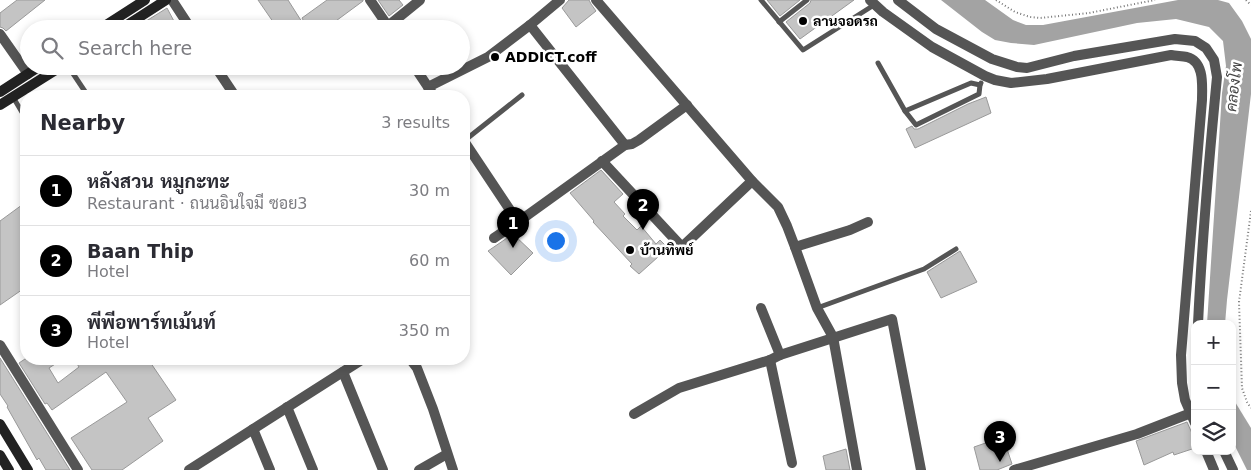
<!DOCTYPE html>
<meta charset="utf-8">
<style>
body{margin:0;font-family:"DejaVu Sans",Sarabun,sans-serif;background:#f7f7f7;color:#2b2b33}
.controls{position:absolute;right:15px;bottom:15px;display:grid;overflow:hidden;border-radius:10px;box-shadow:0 2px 8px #0003}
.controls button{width:45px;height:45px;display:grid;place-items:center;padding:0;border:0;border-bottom:1px solid #e1e1e2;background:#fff;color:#2b2b33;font:25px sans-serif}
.you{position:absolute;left:555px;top:240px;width:18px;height:18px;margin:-12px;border:4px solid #fff;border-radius:50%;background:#1a73e8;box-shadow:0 0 0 8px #1a73e833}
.badge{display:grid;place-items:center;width:32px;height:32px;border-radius:50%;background:#000;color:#fff;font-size:16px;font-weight:700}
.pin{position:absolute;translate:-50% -41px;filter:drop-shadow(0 1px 2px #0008)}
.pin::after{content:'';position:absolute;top:26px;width:18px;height:15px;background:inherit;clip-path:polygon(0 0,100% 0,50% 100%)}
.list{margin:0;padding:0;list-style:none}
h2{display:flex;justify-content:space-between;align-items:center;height:65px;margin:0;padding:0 20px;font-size:21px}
h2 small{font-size:16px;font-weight:400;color:#7c7c81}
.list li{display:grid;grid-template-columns:32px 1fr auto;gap:15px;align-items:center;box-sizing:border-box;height:70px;padding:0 20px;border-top:1px solid #e1e1e2}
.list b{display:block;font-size:19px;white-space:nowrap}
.list p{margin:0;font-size:16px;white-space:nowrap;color:#7c7c81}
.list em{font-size:16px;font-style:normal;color:#7c7c81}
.icon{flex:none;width:28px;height:28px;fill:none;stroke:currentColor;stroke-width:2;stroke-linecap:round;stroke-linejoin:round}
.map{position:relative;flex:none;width:1251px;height:470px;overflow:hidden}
.search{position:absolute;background:#fff;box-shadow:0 2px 8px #0003;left:20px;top:20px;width:450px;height:55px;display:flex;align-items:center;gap:12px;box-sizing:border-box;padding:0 18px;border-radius:28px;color:#7c7c81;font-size:19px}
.panel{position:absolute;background:#fff;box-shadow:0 2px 8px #0003;left:20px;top:90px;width:450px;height:275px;border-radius:20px}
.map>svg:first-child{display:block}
.water{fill:#a3a3a3}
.building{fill:#c4c4c4;stroke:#999}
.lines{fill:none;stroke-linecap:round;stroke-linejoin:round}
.path{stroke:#777;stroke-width:2;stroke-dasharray:1 2.5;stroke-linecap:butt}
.lane{stroke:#555;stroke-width:5}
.street{stroke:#555;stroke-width:10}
.secondary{stroke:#222;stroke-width:10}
.poi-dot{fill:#000;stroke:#fff;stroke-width:2}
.labels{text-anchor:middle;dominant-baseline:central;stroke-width:5;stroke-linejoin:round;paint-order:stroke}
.poi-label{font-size:14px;font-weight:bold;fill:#000;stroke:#fff;text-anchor:start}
.water-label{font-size:15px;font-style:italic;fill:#444;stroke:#fff}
</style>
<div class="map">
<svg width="1251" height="470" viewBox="0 0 1251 470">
<rect width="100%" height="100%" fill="#fff"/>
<g class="water">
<path d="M941,0H985L1013,20L1026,25H1043L1178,0H1218L1229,3L1242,21L1251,39V94L1227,300L1225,324H1207L1222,93L1226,66L1223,41L1209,27L1176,19L1137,23L1034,45L1011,43L995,40L982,32Z"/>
<path d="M1232,397L1251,428V470H1247L1232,440Z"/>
</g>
<g class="building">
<path d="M17,0H45L6,31L3,28L0,27V13Z"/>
<path d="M258,0H288L302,22L293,29H278Z"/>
<path d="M327,0H363V1L325,29H308L302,18Z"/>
<path d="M378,0H399L403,5L389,16Z"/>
<path d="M569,0H589L591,4L596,11L576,27L562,8Z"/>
<path d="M767,0H800L780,16Z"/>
<path d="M811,0H854L800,39L786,22L810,3Z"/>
<path d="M167,8L176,25L170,29H147L143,23Z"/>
<path d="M986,97L991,113L915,148L906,129L912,126L914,129H918L968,104Z"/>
<path d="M601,170L623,194L614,202L625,214L623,216L637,230L641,226L656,244L660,240L668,248L639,274L630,266L632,264L593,222L594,221L570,193Z"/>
<path d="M26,202V287L0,305V221Z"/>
<path d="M513,234L533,253L511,275L488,251Z"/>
<path d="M960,251L977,282L941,298L927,272Z"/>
<path d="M0,358L70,470H46L39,458L37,460L7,407L8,406L0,394Z"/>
<path d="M25,359H63L49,368L58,383L79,367L74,359H148L176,400L148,418L163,441L122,470H92L71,438L127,402L106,372L52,410L47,403L45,404L19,363Z"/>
<path d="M1187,422L1195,440V448L1174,455L1173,452L1144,465L1136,441Z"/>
<path d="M1003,437L1012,464L997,470H980L974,447Z"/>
<path d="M846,449L850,470H826L823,456Z"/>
</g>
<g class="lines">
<g class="path">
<path d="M996,0L1015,12L1030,17L1040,18L1089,13L1155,0"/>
<path d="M1246,0L1251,5"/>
<path d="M1251,211L1239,302L1242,388L1247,402L1251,408"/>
</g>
<g class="lane">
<path d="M761,0L803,50L874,5"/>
<path d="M779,22L807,0"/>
<path d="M878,63L905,111L916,125L979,94L980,85"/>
<path d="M68,66L88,96"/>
<path d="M13,97L26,119"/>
<path d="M905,111L971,83L980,85L981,83"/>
<path d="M464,141L522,95"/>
<path d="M817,308L924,269L956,249"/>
</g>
<g class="street">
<path d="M172,0L191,29"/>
<path d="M370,0L390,29"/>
<path d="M596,0L752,181L778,207L787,226L795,247L817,308L833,337L857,470"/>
<path d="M870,0L883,12L932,47L985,76L995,80L1011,83L1047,79L1171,55C1176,56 1182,56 1187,57C1205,62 1202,86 1202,100L1181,355L1182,383L1185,400L1195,423"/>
<path d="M898,0L936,29L992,59L1017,67L1027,68L1074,56L1175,39L1195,41L1206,48L1214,60L1217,77C1209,159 1202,241 1198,324"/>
<path d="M530,25L625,145"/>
<path d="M388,26L420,0"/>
<path d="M0,34L28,74"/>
<path d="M215,66L235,96"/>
<path d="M414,66L434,96"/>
<path d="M428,87L488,57L530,25L560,0"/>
<path d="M464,141L518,222"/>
<path d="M602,161L682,247L752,181"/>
<path d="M494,238L518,222L625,145L632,144L639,140L687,105"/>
<path d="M795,247L850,230L868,222"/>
<path d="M761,308L780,355"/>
<path d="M0,345L78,470"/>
<path d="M410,359L417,368L433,409L453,470"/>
<path d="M770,360L792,463"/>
<path d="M343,372L383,470"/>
<path d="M287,407L313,470"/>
<path d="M634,414L679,388L770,360L780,355L892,319L921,470"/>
<path d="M253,429L270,470"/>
<path d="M1206,451L1214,470"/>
<path d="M1224,451L1233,470"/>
<path d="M189,470L363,359"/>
<path d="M419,470L447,454"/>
<path d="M1014,470L1137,434L1191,413"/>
</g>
<g class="secondary">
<path d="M100,29L145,0"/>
<path d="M121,29L166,0"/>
<path d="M0,92L40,66"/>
<path d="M0,105L62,66"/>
<path d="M0,424L28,470"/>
<path d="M0,455L9,470"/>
</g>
</g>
<g class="poi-dot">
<circle cx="803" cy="21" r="5"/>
<circle cx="495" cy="57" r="5"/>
<circle cx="630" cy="250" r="5"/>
</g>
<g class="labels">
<g class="poi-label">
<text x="813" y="21">ลานจอดรถ</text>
<text x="505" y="57">ADDICT.coff</text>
<text x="640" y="250">บ้านทิพย์</text>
</g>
<g class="water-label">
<text transform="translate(1234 87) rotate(-83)">คลองโพ</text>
</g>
</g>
</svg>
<div class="controls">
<button>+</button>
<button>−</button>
<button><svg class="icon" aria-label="layers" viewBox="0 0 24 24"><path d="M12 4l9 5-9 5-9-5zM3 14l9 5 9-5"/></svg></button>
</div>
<div class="you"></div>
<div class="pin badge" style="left:513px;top:248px">1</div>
<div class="pin badge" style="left:643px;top:230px">2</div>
<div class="pin badge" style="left:1000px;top:462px">3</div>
<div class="search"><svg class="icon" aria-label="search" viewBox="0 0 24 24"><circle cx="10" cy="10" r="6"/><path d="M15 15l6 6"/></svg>Search here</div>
<section class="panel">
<h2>Nearby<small>3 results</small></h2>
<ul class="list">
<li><span class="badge">1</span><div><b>หลังสวน หมูกะทะ</b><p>Restaurant · ถนนอินใจมี ซอย3</p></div><em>30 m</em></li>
<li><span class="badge">2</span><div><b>Baan Thip</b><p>Hotel</p></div><em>60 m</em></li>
<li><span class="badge">3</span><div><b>พีพีอพาร์ทเม้นท์</b><p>Hotel</p></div><em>350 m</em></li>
</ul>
</section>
</div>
